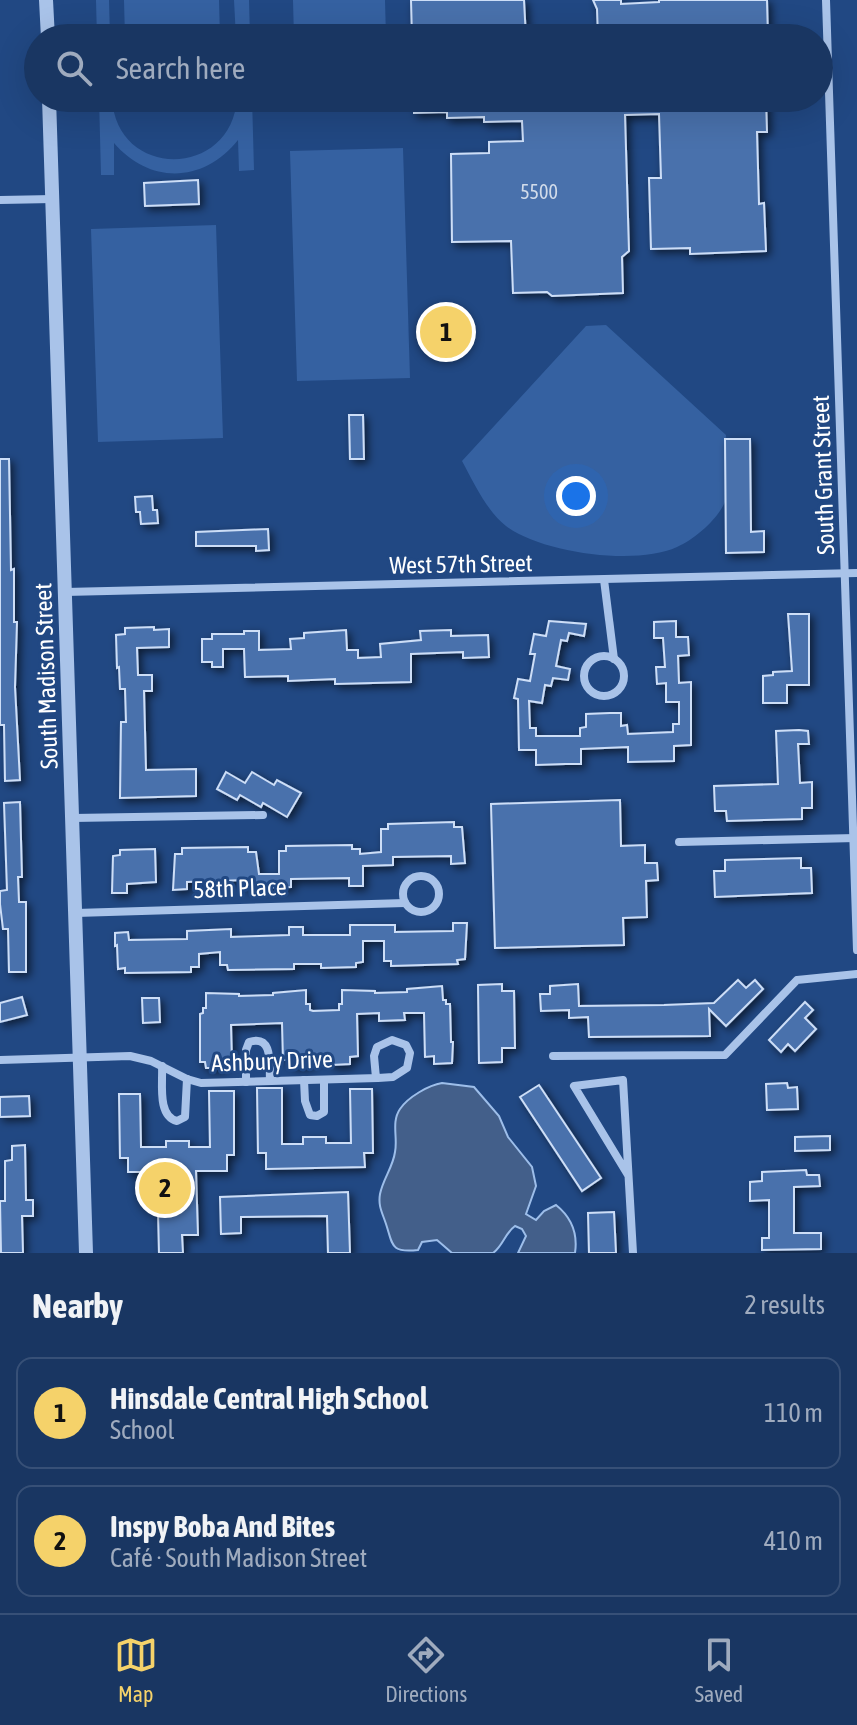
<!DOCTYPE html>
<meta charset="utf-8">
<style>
body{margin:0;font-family:"Asap Condensed",sans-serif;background:#26416b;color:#f1f3f6}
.you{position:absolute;left:576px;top:496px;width:28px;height:28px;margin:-20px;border:6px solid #fff;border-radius:50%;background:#1a73e8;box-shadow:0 0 0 12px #1a73e833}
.badge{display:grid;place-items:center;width:52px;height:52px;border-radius:50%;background:#f5d26a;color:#111;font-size:26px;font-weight:700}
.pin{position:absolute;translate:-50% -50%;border:4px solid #fff;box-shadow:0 2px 8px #0006}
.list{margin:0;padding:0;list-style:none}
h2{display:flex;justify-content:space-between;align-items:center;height:104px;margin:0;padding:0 32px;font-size:34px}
h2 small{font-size:26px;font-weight:400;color:#9fabbe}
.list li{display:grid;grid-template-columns:52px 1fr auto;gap:24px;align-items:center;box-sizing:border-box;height:112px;margin:0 16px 16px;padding:0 16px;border:2px solid #375077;border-radius:16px}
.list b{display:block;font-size:30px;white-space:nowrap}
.list p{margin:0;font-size:26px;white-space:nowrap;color:#9fabbe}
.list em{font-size:26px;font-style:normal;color:#9fabbe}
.icon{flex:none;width:44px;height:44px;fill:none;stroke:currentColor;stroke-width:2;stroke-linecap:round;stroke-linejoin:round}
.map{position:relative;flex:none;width:857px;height:1253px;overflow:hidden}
.search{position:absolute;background:#193662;box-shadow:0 8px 32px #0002;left:24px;right:24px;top:24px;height:88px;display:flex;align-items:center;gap:20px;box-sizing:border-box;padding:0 28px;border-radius:44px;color:#9fabbe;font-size:30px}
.sheet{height:360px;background:#193662}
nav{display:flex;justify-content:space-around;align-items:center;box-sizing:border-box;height:112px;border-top:2px solid #375077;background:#193662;font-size:22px;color:#9fabbe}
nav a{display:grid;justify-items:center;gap:4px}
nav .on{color:#f5d26a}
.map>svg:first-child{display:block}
.green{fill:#3561a1}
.water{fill:#435f8a;stroke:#9dbeea;stroke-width:2}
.building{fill:#4a71ac;stroke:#cddef7;stroke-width:2;filter:url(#shadow)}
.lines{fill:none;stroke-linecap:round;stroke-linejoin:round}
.minor{stroke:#a9c3e9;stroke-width:8}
.tertiary{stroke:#a9c3e9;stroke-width:14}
.labels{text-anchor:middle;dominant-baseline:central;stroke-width:6;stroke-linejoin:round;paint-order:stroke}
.number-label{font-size:20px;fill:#d2dcea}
.street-label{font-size:24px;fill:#fff;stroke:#214883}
</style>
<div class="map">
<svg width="857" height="1253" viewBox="0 0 857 1253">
<defs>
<filter id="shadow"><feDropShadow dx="3.5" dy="3.5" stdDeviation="4" flood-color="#0009"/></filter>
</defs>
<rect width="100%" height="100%" fill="#214883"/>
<g class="green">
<path d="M96,0H109L110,38H97Z"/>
<path d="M124,0H219L220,38H125Z"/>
<path d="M234,0H249L250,38H236Z"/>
<path d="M293,0H385L386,38H294Z"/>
<path d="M99,98H112C116,180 232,179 237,98H252L254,170L239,171L238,140C204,183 150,185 114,143V175H101Z"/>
<path d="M127,98H222V104L127,107Z"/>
<path d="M403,148L410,378L297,381L290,151Z"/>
<path d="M216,225L223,438L98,442L91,229Z"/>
<path d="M606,325L726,435C725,452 732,487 725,502C717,520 695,539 677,547C636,566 542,553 506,526C486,510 474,483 462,461L586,326Z"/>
</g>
<path class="water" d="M442,1083L474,1087L499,1116L508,1137L532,1167L536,1186L526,1214L536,1220L544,1211L556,1205C571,1217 578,1233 575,1253H518L526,1236L522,1229L515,1226C505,1233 503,1246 493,1253H452L437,1240L422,1242L418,1250C390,1253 393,1245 386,1224C382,1212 378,1206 380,1194C383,1179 393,1167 395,1152C398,1138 391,1122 400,1109C408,1097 429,1085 442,1083Z"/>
<g class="building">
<path d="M411,0H524L526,38H412Z"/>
<path d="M593,0H621V4L659,2V0H767L768,38H598L597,9Z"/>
<path d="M414,98H766L767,132H757L759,204L764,203L766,251L690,254V248L651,249L649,178H661L659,114L625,115L629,251L622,257L623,293L552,296L547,292L513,293L511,241L452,242L451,154L489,153V142L523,141L522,121L484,122V117L447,118V112L414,113Z"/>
<path d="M198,180L199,204L145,206L144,183Z"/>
<path d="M349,415H363L364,459H350Z"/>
<path d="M725,439H750L751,532L764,531V552L726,553Z"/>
<path d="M0,459H9L11,570L14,569V622H17L15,687L20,780L5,781L4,725H0Z"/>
<path d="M152,496L153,510H157L158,523L141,524L140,512H136L135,497Z"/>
<path d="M268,529L269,550L256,551V546H196V532Z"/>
<path d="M788,614H809V685H787V703H763V676L773,675V672L792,671Z"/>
<path d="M549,621L586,624L584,636L569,633L567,641L561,640L556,666L570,669L568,680L553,678L551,686L545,685L542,703L529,701L530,728H536V736H580V728L586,727V714L610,713H621V726L627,725L628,734L673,732V724H679V702H666V683L657,684L656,667H665L663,638H654V622L676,621V637H688L689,655L678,656L679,683L691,682V745L674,746V761L628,762V747L581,749V764H565L536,765V750H519L518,699L514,698L518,679L530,681L535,654H530L534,634L546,636Z"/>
<path d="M154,627V630L169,629V647L137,648L138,675H152V691H144L146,770L196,769V796L120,798L121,722H126L125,689H120L119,667L117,668L116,635L125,634V628Z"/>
<path d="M346,630L347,650H358V658L381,657L380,644L421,640L420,631L451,630V636L488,635L489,657L463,658V652L411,654V682L335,684V679L288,681V676L245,677L244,649H223V667H212V662H202V639H212V634H244V631H259V650L291,649L290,639L304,638V633Z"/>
<path d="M799,730L808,731L809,744H798L800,783L812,782V808H802V819L727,821L726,811H715L714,786L778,784L776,731Z"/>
<path d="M226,772L245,783L252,772L274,785L277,780L301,793L287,817L263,803L261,807L240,795L237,800L217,789Z"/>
<path d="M620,800L621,846L645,845V863H657L658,880L646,881L647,917L623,918L624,945L495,948L491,804Z"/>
<path d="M20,802L22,877H18L19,902H26V972H9L8,929H3L0,904V891L7,890L4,803Z"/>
<path d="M454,822V827H462L465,863L451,864V856L393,857V865L363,866V886H349V878L291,879V887L245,888V880L187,882V889L173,890L175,854H182V848L248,847V852H256L259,874H279V851H286V846L352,845V849H360V854L381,852V829H388V824Z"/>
<path d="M155,849L156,882L127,884V893H112L113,856L120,855V850Z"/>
<path d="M801,858V868H811L812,893L715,897L714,871H725V860Z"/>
<path d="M453,923H467L465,959L457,960L458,964L391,966V961H384V941H363V962L356,963V967L321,968V964H294V969L228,970L227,965H220V952L199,954V967H191V972L125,973V968L118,969L117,945L115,946V933L128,932L129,940L187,939V931L231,929V937L289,935V927H303V935H350V925H395V932L453,931Z"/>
<path d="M738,980L746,988L755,980L763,989L726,1026L709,1009L710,1036L589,1037L588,1017L569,1018V1010L541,1011L540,994H550V986L578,984L579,1006L664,1005L714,1003Z"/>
<path d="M502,984V991H514L515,1048H502V1062L479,1063L478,985Z"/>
<path d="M442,986L443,1000H446V1004H450L451,1042H453L452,1063L434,1064V1056L425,1057L424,1013H404L405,1020L379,1021V1013L357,1014L358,1056L350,1057V1064L332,1065V1058L310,1059V1065L292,1066V1060H283L282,1023L231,1025L232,1062H222V1068H206L205,1062H200V1014L203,1013V1008H206V993L239,994V996L273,995V993L306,990V1004H310V1010L313,1011L339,1010V1004H342V990L375,991V993L407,992V989Z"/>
<path d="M22,997L27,1015L0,1022V1003Z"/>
<path d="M142,998H159L160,1022L143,1023Z"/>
<path d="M805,1002L813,1010L805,1018L816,1029L795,1051L788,1044L781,1052L769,1040Z"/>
<path d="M787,1083L788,1088L797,1087L798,1109L767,1110L766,1084Z"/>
<path d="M539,1085L601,1178L582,1191L520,1097Z"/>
<path d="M257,1088H282V1144H303V1137H326V1143H351L350,1089H372L373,1153H364L365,1167L266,1169V1153H258Z"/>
<path d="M209,1091H234V1155H227V1171H196L198,1235H182L183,1253H159L157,1172H128V1158H120L119,1094H140L141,1147H166V1141H189V1147H210Z"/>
<path d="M29,1096L30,1116L0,1117V1097Z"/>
<path d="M830,1136V1150L795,1151V1137Z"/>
<path d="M25,1145L26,1200H33V1216H22L23,1253H1L0,1201H5V1161L12,1160V1146Z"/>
<path d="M806,1170L807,1175H819L820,1186L794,1187V1233H821V1249L762,1250V1238H769V1200L750,1201V1182L762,1181V1172Z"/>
<path d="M348,1192L350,1253H328L327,1216L241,1217V1233L221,1234L220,1197Z"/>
<path d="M614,1212L616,1253H589L588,1213Z"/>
</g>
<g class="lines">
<g class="minor">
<path d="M826,0L857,950"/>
<path d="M0,200L53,199"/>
<path d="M604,580L614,659"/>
<path d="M65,592L857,573"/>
<circle cx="604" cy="676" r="20"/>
<path d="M73,818L263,815"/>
<path d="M679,842L856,838"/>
<circle cx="421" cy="894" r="18"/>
<path d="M76,913L405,903"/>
<path d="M553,1056L725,1055L797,980L857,974"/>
<path d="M0,1060L130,1056L151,1061L187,1079L201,1083L378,1078L393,1077L407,1068L410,1053L406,1045L392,1040L377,1047L374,1056L376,1078"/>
<path d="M162,1066C163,1083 157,1116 177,1121L185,1117L187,1079"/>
<path d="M304,1080L305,1101L310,1115L317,1116L324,1112V1080"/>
<path d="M246,1082V1050L249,1042C274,1034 269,1065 270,1081"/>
<path d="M628,1175L574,1086L623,1080L633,1253"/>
</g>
<g class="tertiary">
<path d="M46,0L48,38"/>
<path d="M49,98L86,1253"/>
</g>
</g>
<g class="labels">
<g class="number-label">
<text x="539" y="191">5500</text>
</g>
<g class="street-label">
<text transform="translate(823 475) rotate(-92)">South Grant Street</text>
<text transform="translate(461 564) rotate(-1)">West 57th Street</text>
<text transform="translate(46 676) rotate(-92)">South Madison Street</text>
<text transform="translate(240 888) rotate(-2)">58th Place</text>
<text transform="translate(272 1061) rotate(-2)">Ashbury Drive</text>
</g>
</g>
</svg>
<div class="you"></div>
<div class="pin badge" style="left:446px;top:332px">1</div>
<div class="pin badge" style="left:165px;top:1188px">2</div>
<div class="search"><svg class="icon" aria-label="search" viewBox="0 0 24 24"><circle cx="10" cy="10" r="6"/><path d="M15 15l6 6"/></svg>Search here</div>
</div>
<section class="sheet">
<h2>Nearby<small>2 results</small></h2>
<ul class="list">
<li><span class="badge">1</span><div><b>Hinsdale Central High School</b><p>School</p></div><em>110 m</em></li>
<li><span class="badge">2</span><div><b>Inspy Boba And Bites</b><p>Café · South Madison Street</p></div><em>410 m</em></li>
</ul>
</section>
<nav>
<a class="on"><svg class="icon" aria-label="map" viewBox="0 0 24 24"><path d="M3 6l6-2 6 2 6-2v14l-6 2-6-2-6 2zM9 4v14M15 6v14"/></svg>Map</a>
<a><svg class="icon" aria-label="directions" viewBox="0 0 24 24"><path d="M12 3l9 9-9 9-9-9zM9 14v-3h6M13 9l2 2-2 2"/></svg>Directions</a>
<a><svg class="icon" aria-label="saved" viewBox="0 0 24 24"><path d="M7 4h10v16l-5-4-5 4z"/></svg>Saved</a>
</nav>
